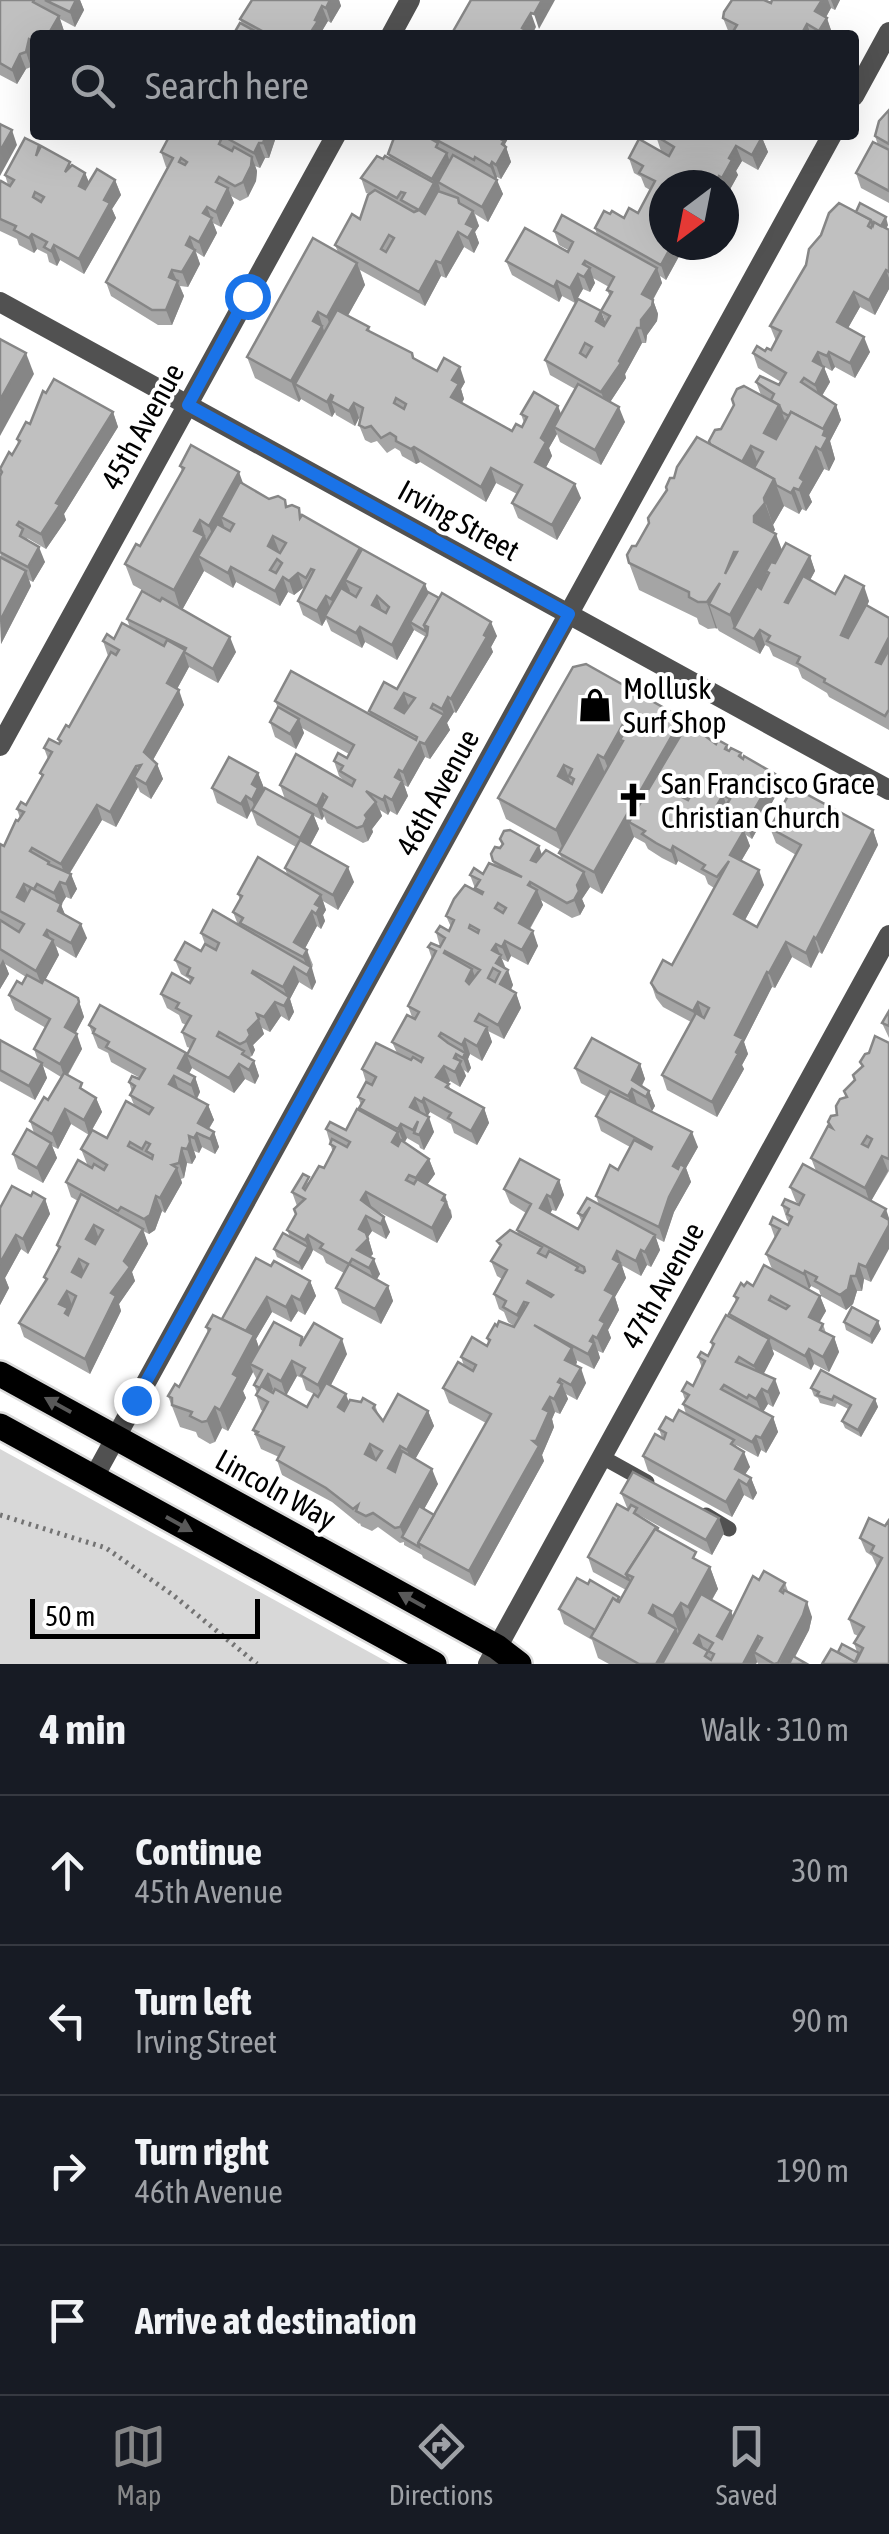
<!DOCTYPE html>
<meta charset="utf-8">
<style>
body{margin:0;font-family:"Asap Condensed",sans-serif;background:#20242c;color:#f1f3f6}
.compass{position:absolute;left:649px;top:170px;width:90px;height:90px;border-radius:50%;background:#171b24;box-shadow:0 10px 40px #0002;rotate:212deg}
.scale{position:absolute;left:30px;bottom:25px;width:230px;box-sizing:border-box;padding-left:10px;border:5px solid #000;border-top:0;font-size:28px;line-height:35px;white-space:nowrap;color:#000;-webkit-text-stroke:8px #fff;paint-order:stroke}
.stop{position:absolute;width:30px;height:30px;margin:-22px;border:8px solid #1a73e8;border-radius:50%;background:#fff}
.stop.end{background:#1a73e8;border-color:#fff;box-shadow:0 2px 10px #0008}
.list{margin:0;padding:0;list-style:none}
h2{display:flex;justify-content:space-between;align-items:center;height:130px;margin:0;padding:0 40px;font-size:42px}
h2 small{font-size:32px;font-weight:400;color:#9ea1a6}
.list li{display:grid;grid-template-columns:65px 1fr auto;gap:30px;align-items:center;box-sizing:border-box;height:150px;padding:0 40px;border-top:2px solid #363941}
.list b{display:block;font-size:38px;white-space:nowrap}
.list p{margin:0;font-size:32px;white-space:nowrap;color:#9ea1a6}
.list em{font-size:32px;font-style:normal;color:#9ea1a6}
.icon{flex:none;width:55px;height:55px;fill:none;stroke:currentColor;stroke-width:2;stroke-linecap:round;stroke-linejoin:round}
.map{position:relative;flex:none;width:889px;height:1664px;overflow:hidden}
.search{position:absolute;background:#171b24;box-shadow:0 10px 40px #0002;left:30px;right:30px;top:30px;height:110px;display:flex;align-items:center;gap:25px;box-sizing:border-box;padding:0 35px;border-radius:10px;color:#9ea1a6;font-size:38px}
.sheet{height:730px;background:#171b24}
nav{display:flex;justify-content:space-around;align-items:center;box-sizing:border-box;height:140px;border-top:2px solid #363941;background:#171b24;font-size:28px;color:#9ea1a6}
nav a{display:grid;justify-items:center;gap:5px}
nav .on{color:#858687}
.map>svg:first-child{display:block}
.green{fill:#d8d8d8}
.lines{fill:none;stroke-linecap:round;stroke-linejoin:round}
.primary-casing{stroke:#dbdbdb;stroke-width:30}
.path{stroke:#737373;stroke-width:5;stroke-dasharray:2.5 5;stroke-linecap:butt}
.service{stroke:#515151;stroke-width:15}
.minor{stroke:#515151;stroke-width:20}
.primary{stroke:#000;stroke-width:25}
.wall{fill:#a5a5a5;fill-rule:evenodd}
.shaded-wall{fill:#868686}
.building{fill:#c0c0c0;stroke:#868686;stroke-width:2.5;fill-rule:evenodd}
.oneway{fill:#595959}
.route{stroke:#1a73e8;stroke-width:12}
.labels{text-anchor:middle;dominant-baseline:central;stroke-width:8;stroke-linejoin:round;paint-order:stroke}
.street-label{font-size:30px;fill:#000;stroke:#fff}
.poi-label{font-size:30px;fill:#000;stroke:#fff;text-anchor:start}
</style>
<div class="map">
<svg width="889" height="1664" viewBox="0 0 889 1664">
<rect width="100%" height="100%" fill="#fff"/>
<path class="green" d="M0,1449L391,1664H0Z"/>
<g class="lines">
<g class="primary-casing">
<g id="primary">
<path d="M0,1374L497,1647L519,1664"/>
<path d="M0,1426L434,1664"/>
</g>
</g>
<path class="path" d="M0,1515L106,1548L173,1595L257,1664"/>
<g class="service">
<path d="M602,1457L647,1482"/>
<path d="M706,1515L729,1529"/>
</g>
<g class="minor">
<path d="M391,35L410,0"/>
<path d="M854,96L889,32"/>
<path d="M0,302L889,790"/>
<path d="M0,746L336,135"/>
<path d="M94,1477L832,135"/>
<path d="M488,1664L889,935"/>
</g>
<use href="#primary" class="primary"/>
</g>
<g class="wall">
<path d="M0,0H80L84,10L75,27L60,19L64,31L35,35V54L31,67L26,69L17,84L0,75Z"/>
<path d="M252,0H339L341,6L331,23L328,21L322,31L323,35H233L242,24L240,19Z"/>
<path d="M772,0H840L835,10L831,8L826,17L832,33L831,35H731L729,33L723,18L771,3Z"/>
<path d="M889,110V203L861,188L856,173L878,145L875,136Z"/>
<path d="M170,135H276V137L269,158H265L260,168L255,166L257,171L256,181L248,197L240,201L231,196L234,203L221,227L213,223L217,233L204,257L196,252L200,264L188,287L180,286L184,296L172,325H158L111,296L106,282L168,168L166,167L161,152Z"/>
<path d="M395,135H510L505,144L511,162L501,179L497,177L496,179L503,194L488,222L475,214L479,226L475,232L479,243L474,253L464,247L446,278L441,276L425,306L360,270L365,285L348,315L369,327L370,332L412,353L415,359L437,371L465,382L461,389L464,399L462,403L512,431L522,427L524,423L521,414H561L575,389L550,375L545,360L606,323L601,311L610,297L607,290L609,287L593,278L595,283L590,292L583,289L575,303L562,296L559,302L512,275L506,261L568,252V250L559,245L554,231L597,235L595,228L610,214L624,218L638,213L650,190L645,187L641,177L634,173L629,158L661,151L656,136L763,140L768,152L758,170L742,161L736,171L738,175L728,193L725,191L724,192V185H664V245H699L693,255L683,249L666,280L660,276L662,283L653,300L658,314L657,321L647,335L646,343H642L625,374L626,378L610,402L625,422L601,465L560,442L557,434L549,448L552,456L546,467L581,498L557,540L518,518L512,503L517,494L496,483L486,502L420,462L416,464L402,456L400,451L395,448L387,453L377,441L371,443L365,440L359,425L361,419L359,418L355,426L336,415L335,412L332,417L301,399L299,402L255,378L247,357L338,252L335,245L360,219L369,194L366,193L361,178L383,159L390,158L388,154Z"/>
<path d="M40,148L85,173L89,183L115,180L121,195L112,209L116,218L84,274L60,260L57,266L49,262L47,254L37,249L34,253L19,245L17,239L0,231V183L8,185L5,175Z"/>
<path d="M856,212L888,225L886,229L889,230V289L875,315L860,307L848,328L870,352L855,378L835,367L832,371L823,366L830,382L822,396L836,405L841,420L830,441L835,459L829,471L824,469L809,495L812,502L806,511L802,509L799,514L784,506L773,525L775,530L773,532L782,550L810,556L815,571L810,580L835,594L869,601L867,606L889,618V730L829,697L827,693L802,678L798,668L773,656L769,647L765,645L760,654L719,631L717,628L708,629L699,624L697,618L639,590L629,563L674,478L710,444L721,429L761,395L756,382L779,385L781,382L758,368L753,353L771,350L776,341L770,326Z"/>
<path d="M113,412L118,427L64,514L66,520L46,549L27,538L45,562L33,582L29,580L31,586L1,644L0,469L12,455L18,444L17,439L30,424Z"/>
<path d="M180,466L244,485L269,499L287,506L360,548L361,551L497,636L491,647L493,652L456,713L454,712L447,723L450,730L430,759L425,757L408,787L404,785L408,796L397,815L390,811L388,815L380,810L382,816L372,829L373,832L368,841L363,843L327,823L324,816L322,820L314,816L319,829L310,846L354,882L338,910L323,901L326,910L323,915L325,921L321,929L317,926L305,948L307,950L313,965L311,968L316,982L312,990L299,982L290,999L294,1012L289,1021L281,1016L270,1032L262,1028L264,1034L253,1045L255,1050L252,1056L248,1058L254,1061L259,1076L255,1084L245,1079L234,1093L192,1068L189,1074L195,1077L200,1092L197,1099L208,1105L214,1120L209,1129L214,1132L219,1147L215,1154L202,1147L199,1153L194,1151L196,1157L192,1164L187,1163L184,1178L181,1179L182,1183L165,1213L162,1211L155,1230L149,1234L143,1231L148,1244L132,1272L135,1281L119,1304L121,1311L90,1374L24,1337L19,1323L46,1282L44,1277L58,1249L57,1245L78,1201L71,1197L66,1182L87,1164L81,1149L89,1135L71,1124L58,1149L52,1146L57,1158L43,1183L18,1169L13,1154L34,1133L30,1121L48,1100L61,1077L43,1066L47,1078L35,1100L0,1081V1040L38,1061L34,1049L46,1028L15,1010L9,995L22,984L26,977L5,964L9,974L0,989V844L4,846L20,818L17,809L26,805L42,777L40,773L48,759L44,748L59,744L58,739L69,727L108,656L103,641L114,639L130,628L127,619L160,600L133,585L125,564L140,546L182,471ZM204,571L233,588L236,582L280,606L288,592L294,595L303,588H304L298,601L303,615L322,626L326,619L331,631L362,648L365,642L397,660L414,630L426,637L397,689L369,711L370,714L275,701L278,708L270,722L275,737L296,749L304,733L302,728L349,754L347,758L334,761L339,776L343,780L280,785L285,799L264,788L258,773L212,788L217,803L247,819L251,811L252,812L257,825L296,847L285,868L287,874L238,894L240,900L233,912L238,925L201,933L205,944L201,951L175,960L181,974L189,979L190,983L161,994L167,1008L179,1015L182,1023L186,1025L182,1032L187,1047L190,1048L187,1054L89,1025L98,1048L108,1053L111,1062L140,1078L129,1082L132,1092L130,1095L134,1105L107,1138L92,1130L102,1112L96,1098L85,1091L68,1075L82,1049L75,1033L84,1017L78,998L45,980L59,955L56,946L76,958L87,938L65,915L61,905L66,897L71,899L77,889L70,873L102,820L116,827L138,787L140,792L151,799L163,779L157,764L153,760L184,705L177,689L189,667L218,683L236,652L182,610Z"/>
<path d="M573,667L716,744L727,745L729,751L741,753L743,759L775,774L780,788L752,839L746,835L750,846L741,861L764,885L745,920L757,927L796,855L776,843L770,828L873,830L878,845L822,954L819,952L811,968L792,957L775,988L772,987L744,1042L748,1054L742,1065L744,1069L717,1117L667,1090L662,1075L691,1022L663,1007L656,998L651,983L672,965L714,888L708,884L705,876L678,861L676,865L662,858L648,849L645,843L634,837L602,894L590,887L582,899L585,906L580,915L572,918L541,900L543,905L530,929L538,946L528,965L511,956L508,962L502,959L513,985L511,990L516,993L521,1008L504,1039L488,1031L492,1042L482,1061L470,1054L468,1059L471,1068L468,1073L464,1070L466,1076L460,1087L450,1081L448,1083L451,1090L484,1108L489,1123L477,1145L454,1133L451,1124L430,1112L427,1116L434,1132L424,1150L420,1148L419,1145L407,1138L404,1142L429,1159L435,1174L427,1185L451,1210L452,1217L437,1243L370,1207L390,1232L386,1239L372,1231L368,1237L373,1254L370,1257L380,1274L376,1279L388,1286L393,1301L381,1324L342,1303L336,1288L344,1273L326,1263L323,1256L313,1250L302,1270L277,1257L274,1249L290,1237L287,1230L296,1214L297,1206L292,1192L310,1181L324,1168L333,1153L326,1129L346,1130L361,1111L359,1108L361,1105L358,1097L366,1082L362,1069L397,1053L392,1042L412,1017L408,1006L432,959L428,947H440L436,932L449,931L451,927L446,916L476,891L470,875L483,874L494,865L491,854L502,845L500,839L542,855L562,859L559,853L561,850L506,819L498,798Z"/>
<path d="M889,1011V1038L882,1023Z"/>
<path d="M889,1043V1171L871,1201V1282L864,1279L862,1291H857L853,1304L846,1310L821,1296L819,1290L811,1286L809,1289L772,1269L766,1254L775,1238L770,1224L788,1225L789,1222L787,1220L782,1205L799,1204L796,1202L790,1187L816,1171L811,1158L829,1127L828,1122L837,1115L862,1067L860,1062L869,1053Z"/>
<path d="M640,1064L645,1079L642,1086L649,1091L655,1106L652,1111L698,1147L686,1168L691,1182L674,1212L664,1242L656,1238L660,1250L651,1267L647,1265L641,1276L623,1266L622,1267L626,1278L615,1297L619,1310L608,1330L611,1338L603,1353L598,1351L600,1358L594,1369L576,1360L577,1362L576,1365L586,1383L577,1400L566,1394L568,1399L560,1414L555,1412L552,1419L554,1427L542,1455L544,1461L475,1586L423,1558L422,1555L404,1545V1542L400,1543L378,1527L372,1531L361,1526L360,1523L359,1524L332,1502L282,1475L277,1460L279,1457L261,1449L253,1430L263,1411L261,1410L256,1395L257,1393L254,1385L257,1380L253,1372L243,1391L246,1398L228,1431L222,1428L215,1442L210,1444L198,1437L196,1432L180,1427L168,1396L179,1387L208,1333L206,1327L222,1319L271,1266L310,1281L316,1296L305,1315L298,1311L291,1322L272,1312L256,1339L259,1348L302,1337L303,1341L347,1354L331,1385L349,1402L375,1405L379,1416L383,1421L428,1411L434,1426L415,1459L438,1484L424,1509L434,1515L486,1423L449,1403L443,1388L464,1366L461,1357L487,1346L488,1343L487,1338L497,1326H514L508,1322L504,1312L499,1309L494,1294L502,1279L497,1276L491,1261L500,1247L497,1241L518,1235L517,1230L526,1213L510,1203L504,1189L559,1180L564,1195L556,1211L552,1210L550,1214L578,1229L582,1223L578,1213L599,1205L596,1196L618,1170L630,1147L601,1131L596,1116L607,1097L581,1083L575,1068ZM297,1376L302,1378L306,1390L314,1394L307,1407L286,1395Z"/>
<path d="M31,1196L45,1199L50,1214L28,1254L21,1249L5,1278L9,1288L0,1305V1208Z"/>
<path d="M744,1286L820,1296L826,1311L819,1322L823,1324L826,1333L834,1337L839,1352L829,1372L814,1364L811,1370L772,1349L774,1354L763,1374L780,1393L773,1407L768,1404L763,1412L773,1417L778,1432L766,1453L761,1450L758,1457L736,1445L750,1467L745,1474L751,1478L757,1493L753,1500L744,1495L732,1517L648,1471L643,1456L662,1438L659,1429L686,1414L683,1404L685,1400L682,1391L693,1386L702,1368L698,1357L708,1356L712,1347L711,1342L731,1318L729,1314L736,1301L734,1296Z"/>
<path d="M844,1322L881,1329L872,1344L846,1330Z"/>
<path d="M811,1388L875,1399L878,1407L861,1437L845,1428L842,1421L848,1409L837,1403L835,1407L820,1403L818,1398L814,1396Z"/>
<path d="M621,1493L724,1533L712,1555L639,1515L640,1517L699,1561L710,1567L718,1589L712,1600L731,1611L733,1616L759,1580L785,1583L788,1591L812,1617L809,1630L795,1657L807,1664H758L757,1662L756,1664H609L598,1658L592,1640L564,1624L559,1609L620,1600L626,1590L593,1572L588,1557L628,1510Z"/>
<path d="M885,1526L889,1664L838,1652H857L854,1643L858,1636L854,1634L849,1619L877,1567L872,1556L866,1552L860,1538Z"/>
</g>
<g class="shaded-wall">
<path d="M76,0H80L84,10L75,27L70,12Z"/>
<path d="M330,0H339L341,6L331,23L326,8Z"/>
<path d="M542,0H555L539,29L534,14Z"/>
<path d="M822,0H828L831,8L821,26L815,11Z"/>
<path d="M831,0H840L835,10Z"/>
<path d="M322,6L328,21L322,31L323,35H309Z"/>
<path d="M531,13L536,27L532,35L522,28Z"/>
<path d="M59,16L64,31L62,35H48Z"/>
<path d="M827,18L832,33L831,35H821L819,31Z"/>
<path d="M807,24L811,35H801Z"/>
<path d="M29,39L34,54L31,67L26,52Z"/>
<path d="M20,54L26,69L17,84L12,70Z"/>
<path d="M12,130L17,145L0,176V151Z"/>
<path d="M266,135H276V137L269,158L263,143Z"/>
<path d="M501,135H510L505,144L511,162L501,179L496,165L503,142Z"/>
<path d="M755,135H766L763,140L768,152L758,170L752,155Z"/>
<path d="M259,143L265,158L260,168L254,153Z"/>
<path d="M736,146L742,161L736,171L738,175L728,193L722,178L729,158Z"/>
<path d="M447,153L452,168L438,182L440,189L424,225L419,210L434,183L432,179Z"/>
<path d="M252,157L257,171L256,181L248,197L243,182Z"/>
<path d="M492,162L497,177L496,181L490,166Z"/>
<path d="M85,173L91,187L85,201L79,186Z"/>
<path d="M115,180L121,195L112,209L116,218L84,274L79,259L104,200Z"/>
<path d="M497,180L503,194L488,222L482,207Z"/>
<path d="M228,188L234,203L221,227L216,212Z"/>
<path d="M207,207L217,233L204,257L199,242L203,213Z"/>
<path d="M473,211L479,226L475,232L479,243L474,253L468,238L466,224Z"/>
<path d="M886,217L888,225L881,238L878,230Z"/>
<path d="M458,232L464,247L446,278L441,263Z"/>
<path d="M32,234L37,249L34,253L29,238Z"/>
<path d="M190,237L200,264L188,287L182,272L186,245Z"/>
<path d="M54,245L60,260L57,266L51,251Z"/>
<path d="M672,245H682L683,249L666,280L661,265Z"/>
<path d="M689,245H699L693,255Z"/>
<path d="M436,261L441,276L425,306L419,292Z"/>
<path d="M585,261L588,271L590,268L595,283L590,292L584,277L583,264Z"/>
<path d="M357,263L365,285L335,339L327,317Z"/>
<path d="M657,268L662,283L648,308L642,294Z"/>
<path d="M172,270L184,296L172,325L166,310L169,277Z"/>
<path d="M886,270L889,278V289L875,315L869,300Z"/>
<path d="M578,274L583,289L575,303L570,288Z"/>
<path d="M557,281L562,296L559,302L554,287Z"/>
<path d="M854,292L860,307L843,337L837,322Z"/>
<path d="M653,300L658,314L657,321L647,335L646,343L641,328V320Z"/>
<path d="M601,311L607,326L596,321Z"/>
<path d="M318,312L325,334L295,384L301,399L299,402L291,381L313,321Z"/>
<path d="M637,328L642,343L625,374L626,378L607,407L601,392Z"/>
<path d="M864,337L870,352L855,378L850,363Z"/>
<path d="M818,352L823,366L813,361Z"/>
<path d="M829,352L835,367L832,371L827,356Z"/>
<path d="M26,353L34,374L0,436V400Z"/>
<path d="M460,367L465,382L461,389L464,399L456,412L451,397L452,380Z"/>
<path d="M824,367L830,382L820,399L815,385Z"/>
<path d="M331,395L333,402L331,401L335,412L332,417L327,402Z"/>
<path d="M354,403L359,418L355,426L349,411Z"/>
<path d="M779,405L787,426L772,454L764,433Z"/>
<path d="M836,405L841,420L830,441L835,459L829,471L821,450L820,433Z"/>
<path d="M558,406L564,421L554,427L557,434L549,448L552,456L541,477L535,462L541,438Z"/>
<path d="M619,407L625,422L601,465L595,450Z"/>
<path d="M113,412L118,427L64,514L66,520L46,549L41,534L56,503Z"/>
<path d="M751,446L759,467L755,473L740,465Z"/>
<path d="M414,447L420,462L416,464L411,449Z"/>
<path d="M816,447L824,469L809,495L812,502L806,511L799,490L800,478Z"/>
<path d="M491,468L496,483L486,502L481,487Z"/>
<path d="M239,472L247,494L221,517L226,532L217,547L209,526Z"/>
<path d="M774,479L784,506L773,525L764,498Z"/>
<path d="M575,484L581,498L557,540L552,525Z"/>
<path d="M794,488L802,509L799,514L791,493Z"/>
<path d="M765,503L775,530L764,542L754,522V516Z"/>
<path d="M200,520L207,542L198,556L204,571L181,612L174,590L194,531Z"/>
<path d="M776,534L786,561L769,573L766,571L771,586L734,628L730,615Z"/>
<path d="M273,536L279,551L273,560L268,546Z"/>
<path d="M39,547L45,562L33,582L28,567Z"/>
<path d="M360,548L365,563L345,580L350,591L337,614L331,599Z"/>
<path d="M810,556L815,571L790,617L785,602Z"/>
<path d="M231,567L236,582L233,588L228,573Z"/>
<path d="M26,571L31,586L1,644L0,621Z"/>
<path d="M298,573L303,588L294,595L289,581Z"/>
<path d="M283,577L288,592L280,606L275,591Z"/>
<path d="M720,583L709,604L717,628L716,629L707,602Z"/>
<path d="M425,584L431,599L410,622L414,630L397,660L392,645Z"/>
<path d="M864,586L869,601L847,650L841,635Z"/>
<path d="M326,596L331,611L325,616L326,619L322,626L317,611Z"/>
<path d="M377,596L382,611L372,605Z"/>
<path d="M491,622L497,636L491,647L493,652L456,713L451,699Z"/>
<path d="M360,627L365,642L362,648L356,633Z"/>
<path d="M760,630L765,645L760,654L754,639Z"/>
<path d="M230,637L236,652L218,683L213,669Z"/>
<path d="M889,637V662L881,676L876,662Z"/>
<path d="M184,652L189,667L172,698L167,683Z"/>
<path d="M179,690L184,705L149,767L144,752Z"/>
<path d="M404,693L409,708L400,723L395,708Z"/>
<path d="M448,697L454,712L447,723L450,730L430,759L425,744L444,715L442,709Z"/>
<path d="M682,718L689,740L629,822L634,837L602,894L594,872Z"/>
<path d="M299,719L304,733L296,749L290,734Z"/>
<path d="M623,724L631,745L620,740L625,755L612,779L604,758Z"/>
<path d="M420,742L425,757L408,787L403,772Z"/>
<path d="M598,755L606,776L564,852L556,830Z"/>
<path d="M157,764L163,779L151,799L146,784Z"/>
<path d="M564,765L572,786L558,776Z"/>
<path d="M136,766L142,781L134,777L138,787L116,827L110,812Z"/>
<path d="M399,770L408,796L397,815L392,800L395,777Z"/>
<path d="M258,773L264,788L263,803L257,814L252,800V784Z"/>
<path d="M775,774L780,788L752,839L746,824Z"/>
<path d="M686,777L691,792L682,809L676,794Z"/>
<path d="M323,794L328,809L321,808L324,816L322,820L317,806Z"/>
<path d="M723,795L728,810L718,827L713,812Z"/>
<path d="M246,796L251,811L247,819L241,804Z"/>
<path d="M385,796L390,811L388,815L383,800Z"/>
<path d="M376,802L382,816L372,829L373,832L368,841L363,826L365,815Z"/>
<path d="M97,805L102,820L66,879L61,864Z"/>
<path d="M313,814L319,829L306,853L300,838Z"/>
<path d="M873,830L878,845L822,954L816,939Z"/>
<path d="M744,831L750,846L736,870L730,855Z"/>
<path d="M539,846L544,861L536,874L531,860Z"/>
<path d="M673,846L678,861L676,865L671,851Z"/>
<path d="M348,867L354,882L338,910L333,895Z"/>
<path d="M759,870L764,885L740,929L734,914Z"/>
<path d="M584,872L590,887L582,899L585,906L580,915L574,900L577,885Z"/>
<path d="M71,874L77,889L71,899L66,884Z"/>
<path d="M60,882L66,897L61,905L67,919L58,911L59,908L54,893Z"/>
<path d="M530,882L535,895L537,890L543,905L524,938L519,923Z"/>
<path d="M24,884L30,899L22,912L17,897Z"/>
<path d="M321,895L326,910L323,915L325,921L321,929L316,914L315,904Z"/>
<path d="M312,911L317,926L301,956L294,942Z"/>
<path d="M81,924L87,938L76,958L71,943Z"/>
<path d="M47,930L52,943L53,940L59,955L42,986L36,971L44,935Z"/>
<path d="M533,931L538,946L528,965L522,950Z"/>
<path d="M814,937L819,952L811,968L806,953Z"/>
<path d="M505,941L511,956L508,962L502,947Z"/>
<path d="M786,942L792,957L775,988L769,973Z"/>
<path d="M496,944L506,970L501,978L492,950Z"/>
<path d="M307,950L316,982L312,990L307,975L309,972L303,957Z"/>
<path d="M3,959L9,974L0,989V965Z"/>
<path d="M294,967L299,982L290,999L294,1012L289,1021L284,1006L288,999L283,987Z"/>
<path d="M472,969L478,984L471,996L466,981Z"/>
<path d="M508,970L513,985L506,999L500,984Z"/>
<path d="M767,972L772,987L744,1042L748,1054L742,1065L744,1069L717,1117L712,1102L736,1052L735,1035Z"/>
<path d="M516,993L521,1008L504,1039L498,1025Z"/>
<path d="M79,1002L84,1017L71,1042L65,1027Z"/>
<path d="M275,1002L281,1016L270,1032L264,1017Z"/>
<path d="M698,1002L703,1017L698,1026L693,1011Z"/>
<path d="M257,1014L264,1034L253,1045L255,1050L252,1056L246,1041L248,1030Z"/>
<path d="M487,1027L492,1042L482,1061L477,1046Z"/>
<path d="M77,1034L82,1049L65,1079L60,1064Z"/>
<path d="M465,1039L470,1054L468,1059L471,1068L468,1073L463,1058L465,1054L462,1045Z"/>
<path d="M186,1053L192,1068L183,1083L178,1068Z"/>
<path d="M456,1054L466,1076L460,1087L455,1072L454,1058Z"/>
<path d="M254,1061L259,1076L255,1084L249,1070Z"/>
<path d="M42,1063L47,1078L35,1100L29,1086Z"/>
<path d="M239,1064L245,1079L234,1093L229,1078Z"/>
<path d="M640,1064L645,1079L638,1092L632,1080Z"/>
<path d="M444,1066L450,1081L441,1092L436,1077Z"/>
<path d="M174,1076L179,1091L169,1084Z"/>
<path d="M195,1077L200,1092L196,1100L191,1085Z"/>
<path d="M632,1089L637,1104L633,1111L628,1096Z"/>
<path d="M649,1091L655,1106L652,1111L646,1097Z"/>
<path d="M96,1098L102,1112L89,1135L84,1120Z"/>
<path d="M415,1098L421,1113L410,1107Z"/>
<path d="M424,1098L430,1112L427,1117L422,1102Z"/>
<path d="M208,1105L214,1120L203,1138L198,1123Z"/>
<path d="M484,1108L489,1123L477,1145L471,1131Z"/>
<path d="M65,1109L71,1124L58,1149L52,1134Z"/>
<path d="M429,1117L434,1132L424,1150L419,1135L414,1133L418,1145L413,1130L418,1121Z"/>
<path d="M401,1124L407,1138L404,1144L398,1129Z"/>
<path d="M214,1132L219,1147L215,1154L210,1139Z"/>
<path d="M398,1132L403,1147L397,1157L392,1142Z"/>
<path d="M692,1132L698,1147L686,1168L691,1182L674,1212L664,1242L659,1227L673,1166Z"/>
<path d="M197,1133L202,1147L199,1153L194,1138Z"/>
<path d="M189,1136L196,1157L192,1164L187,1149Z"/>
<path d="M51,1143L57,1158L43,1183L37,1168Z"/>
<path d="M182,1148L187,1163L184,1178L179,1163Z"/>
<path d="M882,1156L888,1171L870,1203L865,1188Z"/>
<path d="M429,1159L435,1174L421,1193L416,1178Z"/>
<path d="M177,1168L182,1183L165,1213L160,1198Z"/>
<path d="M559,1180L564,1195L556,1211L551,1197Z"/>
<path d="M366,1192L371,1206L366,1215L361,1200Z"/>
<path d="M445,1195L452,1217L437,1243L432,1228Z"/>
<path d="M547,1195L552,1210L545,1223L540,1208Z"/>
<path d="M156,1196L162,1211L155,1230L149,1234L144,1219Z"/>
<path d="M45,1199L50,1214L28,1254L23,1239Z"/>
<path d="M886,1209L889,1218V1249L871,1282L866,1267L882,1216Z"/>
<path d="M366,1216L372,1231L368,1237L373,1254L363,1264L357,1250L359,1229Z"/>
<path d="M384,1217L390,1232L386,1239L381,1224Z"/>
<path d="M94,1225L99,1239L91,1254L86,1239Z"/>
<path d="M143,1229L148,1244L132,1272L135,1281L119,1304L121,1311L90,1374L85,1359L124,1261Z"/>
<path d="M16,1235L21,1249L5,1278L9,1288L0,1305V1263Z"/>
<path d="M308,1235L313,1250L311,1255L305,1240Z"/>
<path d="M655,1235L660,1250L651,1267L645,1252Z"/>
<path d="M308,1247L311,1255L302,1270L299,1263Z"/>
<path d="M641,1250L647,1265L641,1276L636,1261Z"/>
<path d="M617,1251L626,1278L615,1297L619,1310L608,1330L611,1338L603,1353L597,1338L605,1290L613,1259Z"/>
<path d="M79,1259L85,1274L78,1286L72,1272Z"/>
<path d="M374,1259L380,1274L375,1283L369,1268Z"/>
<path d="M859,1264L864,1279L862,1291L856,1276Z"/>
<path d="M805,1271L811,1286L809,1289L804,1274Z"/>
<path d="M851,1276L857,1291L853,1304L846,1310L840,1295Z"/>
<path d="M310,1281L316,1296L305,1315L300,1300Z"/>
<path d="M388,1286L393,1301L381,1324L375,1309Z"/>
<path d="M67,1291L72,1305L65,1319L59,1304Z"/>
<path d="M292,1296L298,1311L291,1322L286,1307Z"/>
<path d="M820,1296L826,1311L814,1332L809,1317Z"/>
<path d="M267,1297L272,1312L256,1339L262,1356L250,1364L253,1372L243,1391L246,1398L228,1431L220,1410L233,1374L244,1334Z"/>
<path d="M524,1302L530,1316L522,1330L517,1315Z"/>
<path d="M878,1321L881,1329L872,1344L870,1336Z"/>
<path d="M593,1336L600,1358L594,1369L588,1354L590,1341Z"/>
<path d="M834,1337L839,1352L829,1372L823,1357Z"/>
<path d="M342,1339L347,1354L323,1400L318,1385Z"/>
<path d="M769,1339L774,1354L760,1381L754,1366Z"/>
<path d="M572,1348L577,1362L571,1375L565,1360Z"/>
<path d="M809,1349L814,1364L811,1370L805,1356Z"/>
<path d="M292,1361L297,1376L286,1396L281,1381Z"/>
<path d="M581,1368L586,1383L577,1400L571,1385Z"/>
<path d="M268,1374L273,1389L267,1401L261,1386Z"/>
<path d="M560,1379L568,1399L560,1414L554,1399Z"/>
<path d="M775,1379L780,1393L773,1407L768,1392Z"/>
<path d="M762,1389L768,1404L762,1414L756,1399Z"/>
<path d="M346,1394L351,1408L343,1422L338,1407Z"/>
<path d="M550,1397L555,1412L552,1419L554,1427L542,1455L544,1461L475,1586L469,1571L538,1447L536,1441L543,1409Z"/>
<path d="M875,1399L878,1407L861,1437L858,1430Z"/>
<path d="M215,1407L222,1428L215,1442L207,1421Z"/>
<path d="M428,1411L434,1426L412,1465L407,1450Z"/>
<path d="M773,1417L778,1432L766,1453L761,1438Z"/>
<path d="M756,1436L761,1450L758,1457L752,1442Z"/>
<path d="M370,1444L376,1459L365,1454Z"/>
<path d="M400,1446L405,1461L394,1483L388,1468Z"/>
<path d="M744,1452L750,1467L741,1481L739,1480L744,1495L732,1517L726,1502L735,1469Z"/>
<path d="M432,1469L438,1484L407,1540L405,1539L400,1527Z"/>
<path d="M751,1478L757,1493L753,1500L747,1485Z"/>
<path d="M719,1518L724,1533L712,1555L706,1540Z"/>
<path d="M710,1567L718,1589L695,1628L688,1607Z"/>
<path d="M807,1602L812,1617L809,1630L791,1664H779Z"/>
<path d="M681,1603L688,1625L681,1638L673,1616Z"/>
<path d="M653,1605L661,1627L649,1613Z"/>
<path d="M731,1611L736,1626L723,1651L717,1636Z"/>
<path d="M676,1629L684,1650L676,1664H656Z"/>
<path d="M699,1635L704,1650L694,1643Z"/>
<path d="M758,1636L764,1651L754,1652L757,1662L756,1664H743Z"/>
</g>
<g class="building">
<path d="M0,0H34L33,2L59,16L48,35H35V42L29,39L26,52L20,54L12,70L0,63Z"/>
<path d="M45,0H76L70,12Z"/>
<path d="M252,0H330L326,8L322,6L315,20L318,21L309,35H233L240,23L260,34L262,31L240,19Z"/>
<path d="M471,0H542L534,14L531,13L522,28L534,35H451Z"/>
<path d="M732,0H764L771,3L772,0H822L815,11L827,18L819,31L807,24L801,35H731L737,25L723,18L724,12Z"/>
<path d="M889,110V144L875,136L879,121Z"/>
<path d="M0,124L12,130L0,151Z"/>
<path d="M170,135H213L221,140L219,144L232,151L234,147L252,157L251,166L243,182L235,186L219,177L216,182L228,188L216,212L207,207L203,213L212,218L199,242L190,237L186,245L195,250L182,272L172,270L169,277L178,281L166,310H152L106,282L173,158L161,152ZM181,158L187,162L185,165L179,162Z"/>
<path d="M221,135H266L263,143H259L254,153Z"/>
<path d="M395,135H424L438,143L436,147L447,153L432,179L388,154Z"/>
<path d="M434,135H493L504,141L502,144L506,147L496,165L492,162L490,166L475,157L474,160L435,139L437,136Z"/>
<path d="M657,135H759L762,137L752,155L736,146L729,158L732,160L722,178L719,176L715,185H664V245H672L661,265L595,228L604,211L610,214L612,211L624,218L629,208L638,213L655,181L639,173L643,166L629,158L639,139L669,156L674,147L656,136Z"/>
<path d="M25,138L39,145L36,156L41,146L70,162L65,172L72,165L85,173L79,186L85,189L97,169L115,180L104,200L110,203L79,259L54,245L51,251L44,247L47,242L32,234L29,238L14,230L16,226L0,219V183L1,181L10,186L14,180L5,175ZM35,192L44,197L41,202L33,197Z"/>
<path d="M873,142L889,150V191L856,173Z"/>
<path d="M453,155L497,180L482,207L438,182Z"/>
<path d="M377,156L383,159L385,156L434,183L419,210L401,200L405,193L401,192L397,198L361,178Z"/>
<path d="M375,190L414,212L419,210L425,214L438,191L458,198L459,203L473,211L466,224L474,228L468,238L458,232L441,263L436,261L419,292L335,245L352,214L360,219L368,195ZM389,235L394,238L386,252L381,249Z"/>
<path d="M839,203L871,220L868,226L871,228L874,222L889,230V272L886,270L869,300L854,292L837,322L864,337L850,363L829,352L827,356L818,352L813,361L824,367L815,385L804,378L801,382L836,405L823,429L791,412L789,416L782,412L779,405L771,400L774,394L756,382L760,376L779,385L786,373L753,353L757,346L765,351L767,348L771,350L781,331L770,326L806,265L809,249L821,235L829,213Z"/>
<path d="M860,203L886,217L881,226L874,222L873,225L871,220L856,212Z"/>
<path d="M562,215L657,268L642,294L653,300L652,306L641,320V328H637L619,361L621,363L601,392L545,360L578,299L601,311L596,321L604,326L610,316L601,311L612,292L607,290L614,277L585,261L583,264L590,268L584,277L578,274L570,288L557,281L554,287L506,261L525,228L568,252L573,242L554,231ZM585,343L592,347L586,357L580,353Z"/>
<path d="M313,238L357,263L327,317L318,312L313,321L322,326L291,381L247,357Z"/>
<path d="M337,310L369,327L367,330L412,353L413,358L437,371L444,358L460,367L452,380L459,384L451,397L512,431L516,424L522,427L527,417L521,414L534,392L558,406L541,438L546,442L535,462L575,484L552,525L512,503L522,485L491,468L481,487L414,447L411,449L396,441V437L390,433L381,438L371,426L365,428L359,425L363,408L354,403L349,411L331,401L333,396L331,395L327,402L295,384ZM396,398L406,404L404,409L394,403Z"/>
<path d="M0,339L26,353L0,400Z"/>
<path d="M54,379L113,412L56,503L60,505L41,534L19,522L17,525L23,529L20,536L39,547L28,567L0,552V476L2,472L0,469L9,452L12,455L20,441L17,439L26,422L30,424L43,391L46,393Z"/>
<path d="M578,384L619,407L595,450L554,427Z"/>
<path d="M744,386L779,405L764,433L776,439L791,412L825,430L823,435L828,437L821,450L816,447L800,478L804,481L799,490L794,488L791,493L776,485L774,479L754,468L763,452L751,446L742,462L710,444L709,441L715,430L721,429L734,405L732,399L737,389Z"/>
<path d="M697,437L774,479L764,498L765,503L754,516V522L776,534L730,615L709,604L720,583L707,602H698L689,597V592L629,563L627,555L632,546H636L649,523L648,518L667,490L666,487L670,478H674L677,467ZM734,552H737L725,574Z"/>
<path d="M191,445L239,472L209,526L200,520L194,531L204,536L174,590L125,564L136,544L140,546L184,468L180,466Z"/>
<path d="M240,482L269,499L278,496L285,500L286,507L292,505L299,508L300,518L302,515L360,548L331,599L326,596L317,611L298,601L314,570L311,569L306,578L298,573L289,581L283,577L275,591L231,567L228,573L198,556L217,524L230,531L234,524L221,517ZM273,536L286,543L280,553L268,546ZM277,559L282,563L276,573L270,570Z"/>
<path d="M786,543L810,556L785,602L788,603L803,576L835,594L845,576L864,586L841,635L848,638L866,605L889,618V637L876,662L881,664L889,649V711H888L885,716L824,682L825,679L797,663L800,657L767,641L770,636L760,630L754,639L734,628L757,586L761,589L769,573L766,571L771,562L775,563Z"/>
<path d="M362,549L425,584L392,645L360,627L356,633L325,616L341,588L356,597L361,588L345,580ZM377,596L389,607L386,613L372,605Z"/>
<path d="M0,557L26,571L0,621Z"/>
<path d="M142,591L160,601L162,598L230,637L213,669L184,652L167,683L179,690L144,752L157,764L146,784L134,777L141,765L136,766L110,812L97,805L61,864L32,848L30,851L49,862L48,864L71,874L66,884L60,882L54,893L37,884L34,889L24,884L17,897L24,901L31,888L61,904L58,911L81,924L71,943L47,930L44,935L53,940L36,971L0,949V920L19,932L24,924L0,911V844L4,846L16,820L18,821L24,812L17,809L21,802L26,805L43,775L40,773L52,752L44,748L49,739L59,744L61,741L58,739L66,725L69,727L111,652L116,655L119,650L103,641L107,634L114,639L122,623L164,646L167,640L185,650L186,648L127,619Z"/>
<path d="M428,592L439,598L424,625L427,632L410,622Z"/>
<path d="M442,593L491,622L484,635L487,637L451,699L448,697L442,709L433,704L431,708L444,715L425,744L420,742L403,772L399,770L395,777L402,781L392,800L385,796L383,800L366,791L376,802L365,815L367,818L363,826L357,828L321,808L327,797L323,794L317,806L280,785L296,754L352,786L355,780L340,771L343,766L334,761L338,753L347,758L354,745L275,701L291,671L416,740L417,737L369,711L384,682L397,689L427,635L428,627L424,625ZM404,693L415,698L404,713L395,708Z"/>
<path d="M586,664L682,718L594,872L559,853L623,741L620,740L628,726L623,724L604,758L598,755L556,830L498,798L573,667ZM564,765L572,769L569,776L574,779L572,784L558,776Z"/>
<path d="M278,707L299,719L290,734L270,722Z"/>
<path d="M688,723L716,744L718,740L727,745L725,749L729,751L731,748L741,753L739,756L743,759L744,756L775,774L746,824L737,818L733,824L744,831L730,855L759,870L734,914L757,927L801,845L770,828L793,787L873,830L816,939L814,937L806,953L786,942L769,973L767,972L735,1035L743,1039L736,1052L738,1054L712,1102L662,1075L696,1013L704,1018L709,1008L698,1002L693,1011L657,992L651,983L663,960L672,965L729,861L717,877L702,869L705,865L673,846L671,851L656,843L642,834L645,831L629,822ZM686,777L697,784L688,800L676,794ZM723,795L730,799L720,816L713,812Z"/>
<path d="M229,757L258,773L252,784L258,788L252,800L246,796L241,804L212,788Z"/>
<path d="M265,788L313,814L300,838L252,810Z"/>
<path d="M510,830L539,846L531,860L536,862L546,850L584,872L577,885L579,891L574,900L567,903L530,882L528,885L537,890L519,923L533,931L522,950L505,941L502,947L496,944L492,950L501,955L496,963L508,970L500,984L516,993L498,1025L479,1014L475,1021L487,1027L477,1046L465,1039L462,1045L441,1033L439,1036L448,1043L465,1053L463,1058L456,1054L454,1058L461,1061L455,1072L444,1066L436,1077L449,1084L446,1087L484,1108L471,1131L448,1118L451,1113L424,1098L422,1102L415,1098L410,1107L429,1117L419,1135L414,1133L418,1121L413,1130L401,1124L398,1129L359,1108L364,1100L358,1097L366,1082L372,1085L376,1077L362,1069L376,1043L411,1060L413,1057L421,1062L423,1058L392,1042L407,1015L415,1019L419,1012L408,1006L436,951L428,947L431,943L440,947L445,938L436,932L440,926L449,931L454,920L446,916L454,899L465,885L482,894L483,892L475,888L480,880L470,875L474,868L483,874L489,863L522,877L493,861L491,854L495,847L500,848L503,844L500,839L504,831ZM498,903L506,908L503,913L495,908ZM470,925L479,930L478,933L469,928ZM445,951L480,970L469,984L466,981L472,969L444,953ZM493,968L500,972L495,982L488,978Z"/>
<path d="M300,840L348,867L333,895L285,868Z"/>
<path d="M258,857L321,895L315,904L320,907L316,914L312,911L294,942L307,950L303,957L240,923L243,918L233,912L242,896L238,894Z"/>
<path d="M213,910L311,967L307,975L294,967L283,987L253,971L252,973L289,997L284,1006L275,1002L264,1017L257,1014L259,1019L248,1030L250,1035L246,1041L240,1044L219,1032L217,1036L244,1051L242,1054L254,1061L249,1070L239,1064L229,1078L187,1055L195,1039L182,1032L191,1016L176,1008L179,1003L161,994L172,973L190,983L193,978L187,975L190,968L175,960L185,942L201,951L205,944L216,950L219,943L201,933Z"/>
<path d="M27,975L42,983L44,979L78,998L79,1002L65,1027L77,1034L60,1064L34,1049L50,1019L9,995L17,981L22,984Z"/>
<path d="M100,1005L186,1053L178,1068L195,1077L191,1085L174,1076L169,1084L208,1105L198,1123L214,1132L210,1139L197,1133L194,1138L189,1136L190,1142L187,1149L182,1148L179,1163L172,1165L177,1168L160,1198L156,1196L150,1215L144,1219L121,1207L118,1211L66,1182L78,1160L92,1168L94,1164L104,1170L107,1165L81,1149L92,1130L107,1138L126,1101L149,1114L153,1108L130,1095L135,1086L129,1082L132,1076L139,1079L145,1069L106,1047L109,1042L93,1033L95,1029L89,1025ZM130,1142L142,1149L146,1142L150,1144L146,1151L153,1155L152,1159L128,1146Z"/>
<path d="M889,1011V1026L882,1023Z"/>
<path d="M875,1036L889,1043V1159L882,1156L865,1188L811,1158L828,1126L832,1128L828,1122L831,1116L837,1115L836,1106L840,1099L847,1097L844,1091L855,1080L853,1075L863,1066L860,1062L865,1054L869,1053ZM867,1136L872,1139L868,1147L862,1144Z"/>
<path d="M592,1038L640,1064L632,1080L649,1091L646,1097L632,1089L628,1096L575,1068Z"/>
<path d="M0,1040L42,1063L29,1086L0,1070Z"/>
<path d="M64,1073L82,1083L80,1088L96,1098L84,1120L65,1109L52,1134L30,1121L44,1097L48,1100Z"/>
<path d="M610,1091L692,1132L673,1166L678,1169L680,1164L685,1167L669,1197L659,1227L596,1196L610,1165L618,1170L634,1140L651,1149L652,1147L596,1116Z"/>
<path d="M357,1109L398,1132L392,1142L398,1146L401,1140L429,1159L416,1178L409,1175L406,1180L414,1184L417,1179L445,1195L442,1200L446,1202L432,1228L366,1192L361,1200L384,1217L381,1224L366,1216L359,1229L366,1233L368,1239L357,1250L374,1259L369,1268L352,1259L349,1264L388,1286L375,1309L336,1288L349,1264L320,1248L323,1244L308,1235L305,1240L287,1230L296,1214L294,1209L305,1199L292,1192L303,1174L309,1177L303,1188L305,1190L319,1166L324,1168L335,1147L330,1144L332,1139L347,1147L350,1142L326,1129L330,1122L346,1130Z"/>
<path d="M27,1129L51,1143L37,1168L13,1154Z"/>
<path d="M520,1159L559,1180L551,1197L547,1195L540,1208L578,1229L590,1207L583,1216L578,1213L587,1198L655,1235L645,1252L641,1250L636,1261L617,1251L613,1259L620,1263L605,1290L614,1295L600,1320L605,1323L597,1338L593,1336L590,1341L594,1343L588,1354L534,1325L572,1348L565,1360L581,1368L571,1385L560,1379L558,1382L562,1384L554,1399L550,1397L543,1409L549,1412L536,1441H533L539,1446L469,1571L418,1543L491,1414L443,1388L458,1362L473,1371L476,1365L461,1357L472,1337L487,1346L490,1340L487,1338L495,1324L497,1326L499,1321L514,1327L528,1303L524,1302L517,1315L503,1307L506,1301L494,1294L507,1270L491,1261L501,1245L497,1241L510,1230L542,1247L538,1253L546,1257L549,1251L578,1267L576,1270L583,1273L585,1271L584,1267L517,1230L531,1204L504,1189ZM528,1281L553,1295L551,1297L527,1283Z"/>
<path d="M803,1164L886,1209L882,1216L889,1220V1225L866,1267L859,1264L856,1276H851L848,1289L840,1295L815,1281L817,1277L805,1271L804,1274L766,1254L780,1229L770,1224L773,1217L788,1225L792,1217L787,1214L789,1209L782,1205L785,1199L799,1205L804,1195L790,1187Z"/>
<path d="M12,1186L31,1196L33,1192L45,1199L23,1239L16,1235L0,1263V1208Z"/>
<path d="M81,1194L143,1229L124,1261L130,1267L111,1293L116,1296L85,1359L19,1323L47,1279L44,1277L60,1247L57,1245ZM94,1225L103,1230L95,1244L86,1239ZM79,1259L88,1264L81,1277L72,1272ZM67,1291L76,1296L68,1315L65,1313L68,1308L59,1304Z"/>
<path d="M283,1233L308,1247L299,1263L274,1249Z"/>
<path d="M256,1258L271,1266L274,1261L310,1281L300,1300L292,1296L286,1307L267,1297L246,1331L222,1319Z"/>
<path d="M764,1265L820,1296L809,1317L823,1324L820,1330L834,1337L823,1357L809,1349L805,1356L729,1314L738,1298L734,1296L741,1283L744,1286L747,1282L753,1286ZM771,1296L789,1306L786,1309L769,1300Z"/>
<path d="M852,1307L878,1321L870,1336L844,1322Z"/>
<path d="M213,1315L254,1335L233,1374L238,1377L220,1410L215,1407L207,1421L202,1422L190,1416L192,1412L172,1405V1398L168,1396L175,1384L179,1387L210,1329L206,1327Z"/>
<path d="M726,1315L769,1339L754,1366L739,1357L736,1362L775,1379L768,1392L762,1389L756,1399L749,1395L747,1398L724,1385L721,1389L773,1417L761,1438L756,1436L752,1442L683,1404L689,1395L682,1391L687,1382L693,1386L705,1361L698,1357L701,1352L708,1356L714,1344L711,1342Z"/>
<path d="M274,1322L302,1337L300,1346L314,1323L342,1339L318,1385L301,1375L305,1368L292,1361L281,1381L268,1374L261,1386L273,1393L275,1389L307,1407L314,1394L318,1397L326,1383L346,1394L338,1407L344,1411L350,1400L361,1402L363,1398L375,1405L373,1408L383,1421L398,1394L428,1411L407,1450L400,1446L388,1468L395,1472L402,1451L432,1469L400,1527L395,1528L373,1513L366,1516L356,1511L358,1505L353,1509L326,1488L277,1460L284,1447L256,1434L258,1432L253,1430L268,1402L256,1395L260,1388L254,1385L262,1370L250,1364ZM370,1444L382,1451L376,1460L365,1454Z"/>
<path d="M821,1370L875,1399L858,1430L842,1421L851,1405L834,1396L832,1400L817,1395L819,1392L811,1388Z"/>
<path d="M679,1410L734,1440L731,1444L744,1452L735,1469L751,1478L747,1485L739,1480L726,1502L643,1456L655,1434L664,1439L666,1433L659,1429L666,1417L673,1421Z"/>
<path d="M633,1472L719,1518L706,1540L621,1493Z"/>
<path d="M617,1504L628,1510L631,1505L637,1508L634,1513L658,1528L657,1530L655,1529L626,1574L629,1580L588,1557Z"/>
<path d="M419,1506L434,1515L418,1543L419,1547L402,1537Z"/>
<path d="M869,1518L885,1526L889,1520V1664H822L831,1649L856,1662L863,1648L854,1643L864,1627L849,1619L882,1558L871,1552L874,1546L860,1538Z"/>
<path d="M655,1529L696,1552L693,1558L710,1567L688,1607L681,1603L673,1616L653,1605L649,1613L676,1629L656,1664H639L591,1637L613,1598L619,1602L633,1577L626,1574Z"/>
<path d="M764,1571L785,1583L780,1591L783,1593L784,1590L807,1602L803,1615L778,1663L774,1664L754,1652L762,1638L758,1636L743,1664H662L701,1594L731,1611L717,1636L722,1639L753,1576L759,1580ZM699,1635L713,1643L708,1651L714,1654L711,1660L705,1656L708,1651L694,1643Z"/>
<path d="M577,1578L588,1584L590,1580L619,1597L617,1601L613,1598L595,1630L559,1609Z"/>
<path d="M842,1644L859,1653L855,1662L838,1652Z"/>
<path d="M793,1656L807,1664H789Z"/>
</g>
<defs><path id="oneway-solid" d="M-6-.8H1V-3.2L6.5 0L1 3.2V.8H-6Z" transform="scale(2.5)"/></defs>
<g class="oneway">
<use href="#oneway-solid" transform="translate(58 1405) rotate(-151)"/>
<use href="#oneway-solid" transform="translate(179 1524) rotate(29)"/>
<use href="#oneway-solid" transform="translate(412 1600) rotate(-151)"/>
</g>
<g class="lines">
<path class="route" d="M136,1400L569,614L188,405L247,296"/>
</g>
<defs>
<g id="shop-bare" transform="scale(2.7)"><path d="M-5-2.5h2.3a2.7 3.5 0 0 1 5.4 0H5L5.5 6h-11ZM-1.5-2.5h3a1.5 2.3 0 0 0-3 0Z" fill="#000" stroke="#fff" stroke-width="2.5" paint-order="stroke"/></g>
<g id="church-bare" transform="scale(2.7)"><path d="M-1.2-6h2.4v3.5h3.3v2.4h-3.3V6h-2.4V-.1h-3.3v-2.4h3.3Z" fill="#000" stroke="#fff" stroke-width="2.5" paint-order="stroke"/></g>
</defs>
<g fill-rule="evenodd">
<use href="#shop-bare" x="595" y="705"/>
<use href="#church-bare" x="633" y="800"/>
</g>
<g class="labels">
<g class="street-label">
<text transform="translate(142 426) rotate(-61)">45th Avenue</text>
<text transform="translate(459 520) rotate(29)">Irving Street</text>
<text transform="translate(437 792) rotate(-61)">46th Avenue</text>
<text transform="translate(662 1285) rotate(-61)">47th Avenue</text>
<text transform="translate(276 1489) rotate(29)">Lincoln Way</text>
</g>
<g class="poi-label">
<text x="623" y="688">Mollusk<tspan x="623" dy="34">Surf Shop</tspan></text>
<text x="661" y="783">San Francisco Grace<tspan x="661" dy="34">Christian Church</tspan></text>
</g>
</g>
</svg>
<svg class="compass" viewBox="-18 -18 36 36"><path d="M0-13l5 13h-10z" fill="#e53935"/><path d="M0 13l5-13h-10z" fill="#9ea1a6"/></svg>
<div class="scale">50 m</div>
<div class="stop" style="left:247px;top:296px"></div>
<div class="stop end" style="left:136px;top:1400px"></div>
<div class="search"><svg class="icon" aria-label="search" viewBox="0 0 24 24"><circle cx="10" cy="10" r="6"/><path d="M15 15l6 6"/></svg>Search here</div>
</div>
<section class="sheet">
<h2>4 min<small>Walk · 310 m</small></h2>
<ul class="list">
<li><svg class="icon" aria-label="ahead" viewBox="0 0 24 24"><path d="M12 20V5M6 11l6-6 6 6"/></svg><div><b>Continue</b><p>45th Avenue</p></div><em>30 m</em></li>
<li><svg class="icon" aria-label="left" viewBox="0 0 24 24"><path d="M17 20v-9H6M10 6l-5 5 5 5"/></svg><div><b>Turn left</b><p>Irving Street</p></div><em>90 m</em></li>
<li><svg class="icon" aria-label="right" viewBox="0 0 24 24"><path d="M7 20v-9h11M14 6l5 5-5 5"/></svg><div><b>Turn right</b><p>46th Avenue</p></div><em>190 m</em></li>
<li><svg class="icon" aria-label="arrive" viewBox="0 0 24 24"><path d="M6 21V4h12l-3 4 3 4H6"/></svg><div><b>Arrive at destination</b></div></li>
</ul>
</section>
<nav>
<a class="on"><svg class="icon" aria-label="map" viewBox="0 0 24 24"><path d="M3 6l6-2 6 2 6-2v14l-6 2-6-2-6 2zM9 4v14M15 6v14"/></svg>Map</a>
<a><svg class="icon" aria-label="directions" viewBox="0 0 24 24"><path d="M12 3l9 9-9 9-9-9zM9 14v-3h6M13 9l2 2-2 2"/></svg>Directions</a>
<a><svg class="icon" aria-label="saved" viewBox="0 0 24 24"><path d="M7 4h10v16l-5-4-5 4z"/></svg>Saved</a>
</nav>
